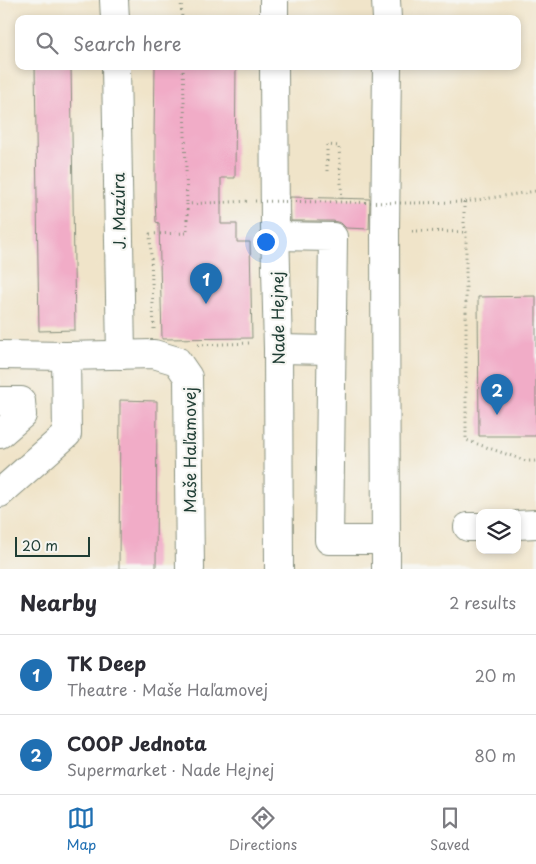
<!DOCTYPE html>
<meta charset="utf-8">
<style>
body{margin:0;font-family:"Playpen Sans",sans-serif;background:#f7f7f7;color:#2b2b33}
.controls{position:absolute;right:15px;bottom:15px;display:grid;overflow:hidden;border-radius:10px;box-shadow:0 2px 8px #0003}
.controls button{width:45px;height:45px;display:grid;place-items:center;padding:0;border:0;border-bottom:1px solid #e1e1e2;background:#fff;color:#2b2b33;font:25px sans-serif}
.scale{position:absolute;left:15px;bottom:12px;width:75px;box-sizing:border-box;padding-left:5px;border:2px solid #1f3d34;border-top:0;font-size:14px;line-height:18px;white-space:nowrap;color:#1f3d34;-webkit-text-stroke:4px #f6f6f2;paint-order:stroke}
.you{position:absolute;left:265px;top:241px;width:18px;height:18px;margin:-12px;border:4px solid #fff;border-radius:50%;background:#1a73e8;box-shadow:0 0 0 8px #1a73e833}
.badge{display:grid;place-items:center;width:32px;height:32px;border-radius:50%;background:#1f6fb2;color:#fff;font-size:16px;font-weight:700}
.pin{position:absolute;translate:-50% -41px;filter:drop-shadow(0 1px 2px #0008)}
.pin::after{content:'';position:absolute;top:26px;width:18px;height:15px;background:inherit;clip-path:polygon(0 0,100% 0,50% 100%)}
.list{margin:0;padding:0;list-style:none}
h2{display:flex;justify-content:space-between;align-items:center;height:65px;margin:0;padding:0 20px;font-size:21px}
h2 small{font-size:16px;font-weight:400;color:#7c7c81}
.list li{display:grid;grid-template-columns:32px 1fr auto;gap:15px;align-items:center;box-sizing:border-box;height:80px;padding:0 20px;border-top:1px solid #e1e1e2}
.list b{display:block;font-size:19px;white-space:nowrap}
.list p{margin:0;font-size:16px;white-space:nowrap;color:#7c7c81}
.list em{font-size:16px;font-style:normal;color:#7c7c81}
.icon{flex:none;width:28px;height:28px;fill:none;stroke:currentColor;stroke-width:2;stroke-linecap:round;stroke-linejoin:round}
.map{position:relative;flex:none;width:536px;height:569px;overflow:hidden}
.search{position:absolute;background:#fff;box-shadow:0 2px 8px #0003;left:15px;right:15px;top:15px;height:55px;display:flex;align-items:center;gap:12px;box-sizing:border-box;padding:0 18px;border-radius:10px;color:#7c7c81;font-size:19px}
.sheet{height:225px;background:#fff}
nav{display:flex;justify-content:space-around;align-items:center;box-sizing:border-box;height:70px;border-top:1px solid #e1e1e2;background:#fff;font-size:14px;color:#7c7c81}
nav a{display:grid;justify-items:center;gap:2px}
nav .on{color:#1f6fb2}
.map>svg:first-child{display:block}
.building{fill:#f1acc7}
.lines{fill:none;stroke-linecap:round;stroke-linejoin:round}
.minor-casing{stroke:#88907e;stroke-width:30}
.path{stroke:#88907e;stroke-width:3;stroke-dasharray:1 4;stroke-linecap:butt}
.minor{stroke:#fff;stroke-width:28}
.path-bridge{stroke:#88907e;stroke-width:3;stroke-dasharray:1 4;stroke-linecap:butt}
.labels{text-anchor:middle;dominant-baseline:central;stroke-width:4.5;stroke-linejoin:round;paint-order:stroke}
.street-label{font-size:16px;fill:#1f3d34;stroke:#f6f6f2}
</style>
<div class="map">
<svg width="536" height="569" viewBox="0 0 536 569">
<rect width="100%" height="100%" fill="#f6f6f2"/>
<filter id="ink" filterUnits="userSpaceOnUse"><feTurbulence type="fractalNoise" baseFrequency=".02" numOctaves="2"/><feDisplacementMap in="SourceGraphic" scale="10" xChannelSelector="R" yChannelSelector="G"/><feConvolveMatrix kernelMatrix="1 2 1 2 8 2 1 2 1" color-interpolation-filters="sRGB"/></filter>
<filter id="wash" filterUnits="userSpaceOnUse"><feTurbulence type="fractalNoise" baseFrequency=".0096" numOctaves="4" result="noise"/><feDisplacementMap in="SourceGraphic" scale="20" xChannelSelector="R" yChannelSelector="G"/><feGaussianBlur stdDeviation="1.12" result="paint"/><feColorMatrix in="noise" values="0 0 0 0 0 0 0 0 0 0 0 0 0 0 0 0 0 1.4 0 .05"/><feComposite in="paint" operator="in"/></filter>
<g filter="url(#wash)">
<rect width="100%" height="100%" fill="#f0e4c9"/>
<g id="blocks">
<g class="building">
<path d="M35,66H71L75,330L39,331Z"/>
<path d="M155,66H236L235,178H221V224H237V242H250L252,338L162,339L159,223L156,222L155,196V135H154Z"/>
<path d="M290,197L370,199L369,229L346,228L341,223L333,221H291Z"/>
<path d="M536,296V436H479L478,297Z"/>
<path d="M120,400L157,401L156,569H119Z"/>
</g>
</g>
</g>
<g filter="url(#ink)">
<use href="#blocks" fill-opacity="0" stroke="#88907e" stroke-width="1"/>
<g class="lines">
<g class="minor-casing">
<g id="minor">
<path d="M114,0L115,19"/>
<path d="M386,0L387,19"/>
<path d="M274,19V0"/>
<path d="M116,66L121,355"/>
<path d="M274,66L275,228L278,349L279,569"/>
<path d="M276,236L333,237L329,540H386"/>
<path d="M278,349L331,350"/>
<path d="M0,355L66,356L154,354L177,361L188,377L190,569"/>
<path d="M0,401H21L22,415L0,434"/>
<path d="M0,493L67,434L66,356"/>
<path d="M517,525L536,524"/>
<path d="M468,527H480"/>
<path d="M386,569L385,230L387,66"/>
</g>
</g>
<g class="path">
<path d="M181,0L182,19"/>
<path d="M183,66L187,204"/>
<path d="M327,171V145L339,146L342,202"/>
<path d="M464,202V225L466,232V440L526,461H536"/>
<path d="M410,203L464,202L536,191"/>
<path d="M412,231L466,232"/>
<path d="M154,329L150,234L187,233V204L250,201"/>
<path d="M198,345L251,343"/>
</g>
<use href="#minor" class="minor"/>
<path class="path-bridge" d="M255,201L408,203"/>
</g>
</g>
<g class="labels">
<g class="street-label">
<text transform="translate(118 211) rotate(-91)">J. Mazúra</text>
<text transform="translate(277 318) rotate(-91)">Nade Hejnej</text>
<text transform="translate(189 450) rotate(-90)">Maše Haľamovej</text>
</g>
</g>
</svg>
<div class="controls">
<button><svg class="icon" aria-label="layers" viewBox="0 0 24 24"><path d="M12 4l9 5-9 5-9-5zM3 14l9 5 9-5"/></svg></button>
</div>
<div class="scale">20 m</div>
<div class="you"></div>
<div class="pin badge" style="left:206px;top:304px">1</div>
<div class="pin badge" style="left:497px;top:415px">2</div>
<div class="search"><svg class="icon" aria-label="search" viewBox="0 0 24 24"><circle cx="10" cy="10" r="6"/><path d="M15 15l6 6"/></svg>Search here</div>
</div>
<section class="sheet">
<h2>Nearby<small>2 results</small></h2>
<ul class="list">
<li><span class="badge">1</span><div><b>TK Deep</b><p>Theatre · Maše Haľamovej</p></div><em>20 m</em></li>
<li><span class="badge">2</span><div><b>COOP Jednota</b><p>Supermarket · Nade Hejnej</p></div><em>80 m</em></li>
</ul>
</section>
<nav>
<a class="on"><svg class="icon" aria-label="map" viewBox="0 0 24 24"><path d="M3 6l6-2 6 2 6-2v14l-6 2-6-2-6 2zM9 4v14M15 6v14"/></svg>Map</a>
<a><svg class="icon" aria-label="directions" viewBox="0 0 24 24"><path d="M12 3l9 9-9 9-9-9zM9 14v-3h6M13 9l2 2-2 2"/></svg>Directions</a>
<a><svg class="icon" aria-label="saved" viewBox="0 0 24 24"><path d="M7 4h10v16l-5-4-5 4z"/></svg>Saved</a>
</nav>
